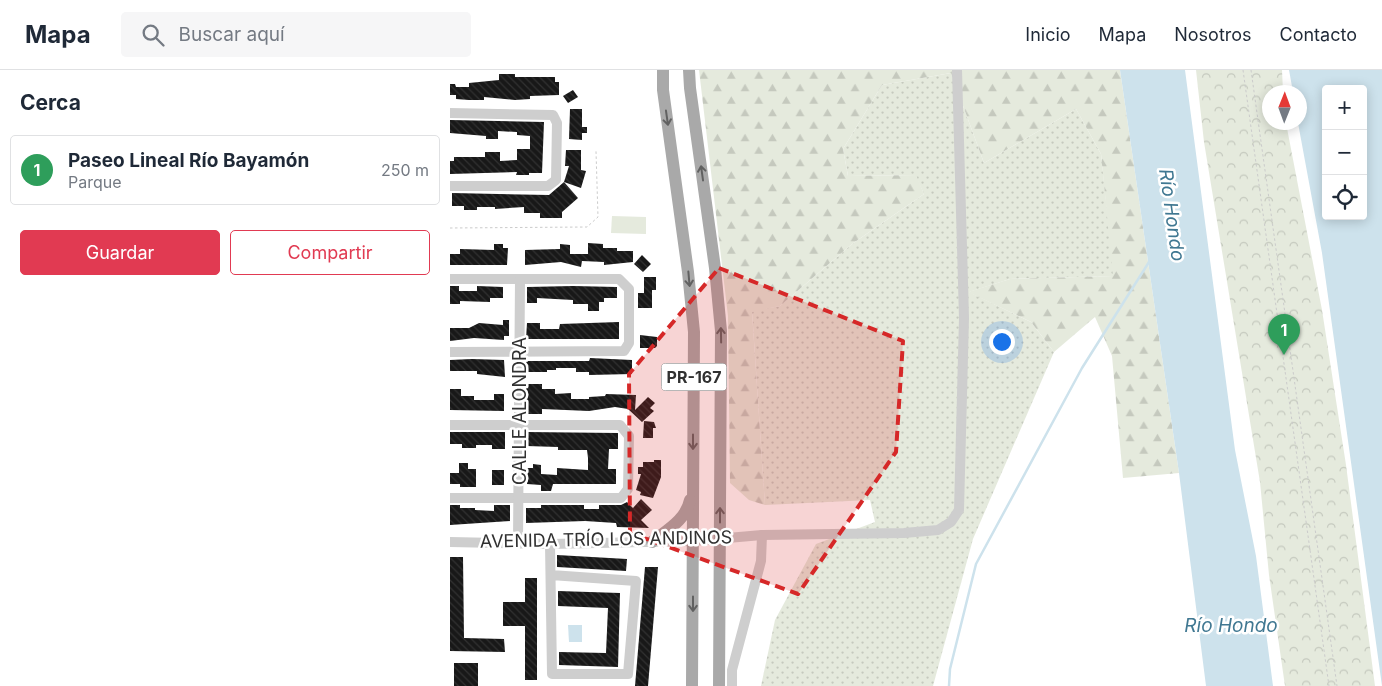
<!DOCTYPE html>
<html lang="es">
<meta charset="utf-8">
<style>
body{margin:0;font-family:Inter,sans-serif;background:#f6f6f7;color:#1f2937}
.controls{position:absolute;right:15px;top:15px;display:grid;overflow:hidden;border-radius:5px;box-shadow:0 2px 12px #0003}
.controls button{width:45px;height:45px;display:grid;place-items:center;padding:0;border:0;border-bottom:1px solid #e0e1e3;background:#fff;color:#1f2937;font:25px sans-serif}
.compass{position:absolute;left:812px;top:15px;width:45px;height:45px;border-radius:50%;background:#fff;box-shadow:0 2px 12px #0003;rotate:1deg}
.you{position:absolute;left:551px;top:271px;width:18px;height:18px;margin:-12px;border:4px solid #fff;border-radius:50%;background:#1a73e8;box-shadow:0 0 0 8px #1a73e833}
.badge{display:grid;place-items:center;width:32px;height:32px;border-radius:50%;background:#e13a52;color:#fff;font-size:16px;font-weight:700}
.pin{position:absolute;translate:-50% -41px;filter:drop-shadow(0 1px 2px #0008)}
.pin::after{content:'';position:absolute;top:26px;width:18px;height:15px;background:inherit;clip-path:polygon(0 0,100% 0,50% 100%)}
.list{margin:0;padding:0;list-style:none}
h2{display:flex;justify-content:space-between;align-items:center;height:65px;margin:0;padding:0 20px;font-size:21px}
h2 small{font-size:16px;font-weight:400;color:#747a83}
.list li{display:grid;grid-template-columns:32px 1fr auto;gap:15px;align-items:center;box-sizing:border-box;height:70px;margin:0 10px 10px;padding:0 10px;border:1px solid #e0e1e3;border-radius:5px}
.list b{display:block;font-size:19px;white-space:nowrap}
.list p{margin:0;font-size:16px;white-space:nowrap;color:#747a83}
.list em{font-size:16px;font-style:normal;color:#747a83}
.actions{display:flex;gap:10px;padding:15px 20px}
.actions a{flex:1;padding:11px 0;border:1px solid #e13a52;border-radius:5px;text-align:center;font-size:18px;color:#e13a52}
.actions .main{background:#e13a52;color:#fff}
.icon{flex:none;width:28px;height:28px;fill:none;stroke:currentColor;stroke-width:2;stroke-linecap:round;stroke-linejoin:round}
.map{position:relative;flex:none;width:932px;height:616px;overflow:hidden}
header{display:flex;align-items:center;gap:30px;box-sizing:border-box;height:70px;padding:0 25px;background:#fff;border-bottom:1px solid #e0e1e3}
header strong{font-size:24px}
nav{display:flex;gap:28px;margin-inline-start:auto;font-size:18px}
.search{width:350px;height:45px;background:#f6f6f7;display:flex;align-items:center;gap:12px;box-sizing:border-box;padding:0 18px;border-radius:5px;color:#747a83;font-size:19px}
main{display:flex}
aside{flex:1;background:#fff}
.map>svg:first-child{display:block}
.grass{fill:url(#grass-dots)}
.forest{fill:url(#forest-firs)}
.park{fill:url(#park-crowns)}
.garden{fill:#e5eadd}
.water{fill:#cde2ec;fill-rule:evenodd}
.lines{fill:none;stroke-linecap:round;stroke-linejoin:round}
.stream{stroke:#cde2ec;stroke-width:2.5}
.building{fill:url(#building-back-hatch)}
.path{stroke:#cbcbcb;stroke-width:1;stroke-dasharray:2.5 2.5;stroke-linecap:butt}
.minor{stroke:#cecece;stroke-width:10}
.major{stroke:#a9a9a9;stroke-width:12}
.oneway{stroke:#616161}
.marked{fill:#d62828;fill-opacity:0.2;stroke:#d62828;stroke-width:4;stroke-dasharray:10 6;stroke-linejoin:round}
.labels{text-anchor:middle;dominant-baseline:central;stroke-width:5;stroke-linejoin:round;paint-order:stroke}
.shield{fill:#fff;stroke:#6f6f6f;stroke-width:1}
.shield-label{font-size:16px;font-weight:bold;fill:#313131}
.street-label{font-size:18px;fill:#313131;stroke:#fff}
.water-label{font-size:19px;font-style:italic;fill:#407892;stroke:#fff}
</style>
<header>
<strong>Mapa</strong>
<div class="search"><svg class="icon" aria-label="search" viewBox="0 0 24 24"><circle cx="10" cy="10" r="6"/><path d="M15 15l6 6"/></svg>Buscar aquí</div>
<nav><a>Inicio</a><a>Mapa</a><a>Nosotros</a><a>Contacto</a></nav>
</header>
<main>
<aside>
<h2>Cerca<small></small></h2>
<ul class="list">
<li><span class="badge" style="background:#2e9e5b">1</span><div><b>Paseo Lineal Río Bayamón</b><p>Parque</p></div><em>250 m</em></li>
</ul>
<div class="actions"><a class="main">Guardar</a><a>Compartir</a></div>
</aside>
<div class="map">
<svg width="932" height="616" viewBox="0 0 932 616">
<defs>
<pattern id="grass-dots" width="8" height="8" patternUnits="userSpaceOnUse" patternTransform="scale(1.25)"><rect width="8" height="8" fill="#e5eadd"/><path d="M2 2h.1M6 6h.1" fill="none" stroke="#c5c9be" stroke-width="1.8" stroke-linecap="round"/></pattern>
<pattern id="forest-firs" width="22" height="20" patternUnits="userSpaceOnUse" patternTransform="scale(1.25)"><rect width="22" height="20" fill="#e5eadd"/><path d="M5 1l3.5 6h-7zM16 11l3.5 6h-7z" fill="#c5c9be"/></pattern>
<pattern id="park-crowns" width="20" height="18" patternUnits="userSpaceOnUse" patternTransform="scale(1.25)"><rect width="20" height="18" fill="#e5eadd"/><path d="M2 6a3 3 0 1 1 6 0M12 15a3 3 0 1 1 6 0" fill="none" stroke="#c5c9be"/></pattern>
<pattern id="building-back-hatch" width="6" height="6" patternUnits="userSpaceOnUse" patternTransform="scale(1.25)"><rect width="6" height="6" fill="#181818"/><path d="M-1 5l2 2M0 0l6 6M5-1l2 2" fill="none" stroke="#313131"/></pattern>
</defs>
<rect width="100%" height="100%" fill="#fff"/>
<path class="grass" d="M501,3L534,93L626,39L651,84L664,206L560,209L519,222L581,252L604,282L523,469L483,616H311L325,550L366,474L425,452L420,430L315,435L302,241L330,236L402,174L474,124L465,105L398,106L393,79L432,15Z"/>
<path class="forest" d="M249,0H670L729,403L673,408L662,286L645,247L604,282L581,252L518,222L560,209L663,206L651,84L626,39L534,93L501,3L432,15L393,79L398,106L466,105L474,124L402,174L330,236L302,242L315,435L299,430L280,413L278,246Z"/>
<path class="park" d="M746,0H832L833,22H819V52L836,53L872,240L896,395L925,616H835L819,505L810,412L754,72Z"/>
<path class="garden" d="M162,146L196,147V164L161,163Z"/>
<g class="water">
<path d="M670,0H735L785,380L806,486L823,616H756L729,403Z"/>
<path d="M839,0H932V616L872,183L848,53L849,22H843ZM876,19H913V146H876Z"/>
<path d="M118,555H132V572H119Z"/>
</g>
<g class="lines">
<path class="stream" d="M499,616L500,599L526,494L632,298L699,192"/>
</g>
<g class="building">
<path d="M49,4H65V7H105V12H109V25L80,26V29L65,30L34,27V30H19L6,29V25H0V14H5L6,17H19V13L49,10Z"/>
<path d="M123,20L128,27L118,33L113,26Z"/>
<path d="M120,39H132V57H137V63H132V70L119,69Z"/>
<path d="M0,50L94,52L92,103H79V105H66L67,102L0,104V91H4V87H35V82H50V91L67,90V79H80V66L67,65V62L48,61V69H36V66L0,63Z"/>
<path d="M116,80H131V100L136,101L131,118L114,112L119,96H115Z"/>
<path d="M114,112L128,128L112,142V148H90V143H74V137L45,139V137H27V140H14V136H2V123L99,125Z"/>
<path d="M138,173L153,174V178H167V181H183V192L154,195V192L132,191L131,197L111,192L75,195V180L110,179V174L120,175V184H138Z"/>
<path d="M44,174H53V178H58L57,195H0V184H10V179L44,180Z"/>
<path d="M192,185L201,194L193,202L184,194Z"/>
<path d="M194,207H206V220H202V238H188V223H194Z"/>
<path d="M0,216H9V221H27V216L53,217V228H40V232L10,231V234H0Z"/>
<path d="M123,216L167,217V228H154V232H149V241H138V234H123V230L87,228V233H77V217Z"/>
<path d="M53,250H59V266H54V270L24,268L0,271V258H19L29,253L53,255Z"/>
<path d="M169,252V269H76L77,253H90V259H109L110,254Z"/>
<path d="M190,265L207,267V276L205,278H190Z"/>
<path d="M140,288L182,290V304L139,305V302H126V298H106V300H97V302H76V291H139Z"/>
<path d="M22,289L54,290L55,307L27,304V301H0V290Z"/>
<path d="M76,314H92V319H105V324L121,323V329H139V327L155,326L156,324L186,325L185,340L198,327L205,333L200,338L204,341L192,352L178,339L165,337L139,341L92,339V344H76Z"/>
<path d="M0,319H11V326H24V330H44V324H54V341L0,340Z"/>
<path d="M194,351L204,352L206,358H203V368H193Z"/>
<path d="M0,362H55V379H42V375H26V378H12V374H0Z"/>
<path d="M76,362L168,363V379H159L158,399H166V414H103L101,421H91V415L77,414V398H83V394L91,395V404L107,405V398L138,400V388L137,380H108V377L76,376Z"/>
<path d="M204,390H211V407L203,428L190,425L191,422L186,420L191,404H188V397H193V392H204Z"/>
<path d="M9,393H18V399H26V417H10V414H0V403H9Z"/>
<rect x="42" y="400" width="12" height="15"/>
<path d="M191,429L202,440L191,450L199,458L167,457L166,453L135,451L76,453V438H91V435H134V439H149V435H171L177,432L183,438Z"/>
<path d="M0,435H10V438H25V440L44,441V435H60V451L0,455Z"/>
<path d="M107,485L177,489L176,501L107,497Z"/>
<path d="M0,487H13L14,568L54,569L55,582L0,581Z"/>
<path d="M195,497H208L198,616H185Z"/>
<path d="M75,508H87V610H75V556H53V532H75Z"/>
<path d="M108,521L170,523L168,597L109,595V582L156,583L158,538L108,536Z"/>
<rect x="4" y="593" width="24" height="23"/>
</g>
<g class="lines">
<g class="path">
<path d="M793,0L879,616"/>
<path d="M801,0L887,616"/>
<path d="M0,158L137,157L148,147L146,81"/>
</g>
<g class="minor">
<path d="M0,43L103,45L107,53L106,110L98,116H0"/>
<path d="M0,209H169L179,219V273L174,281L0,282"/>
<path d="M0,355H170L179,366L178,419L171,428H0"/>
<path d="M0,472L100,474L243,471L312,465L454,463L488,460L501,452L509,440L514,248L507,0"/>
<path d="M68,472L70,209"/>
<path d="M100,474L102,604H178L186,511L101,505"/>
<path d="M282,616V600L311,491L312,465"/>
</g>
<g class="major">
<path d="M213,0V20L238,202L244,262L242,616"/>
<path d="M239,0L240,18L265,198L271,261L269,616"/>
<path d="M202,472C217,460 236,450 240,430"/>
</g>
</g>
<defs><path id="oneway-shaft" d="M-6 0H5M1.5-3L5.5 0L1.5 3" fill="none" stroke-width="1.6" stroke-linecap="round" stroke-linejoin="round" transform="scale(1.25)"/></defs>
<g class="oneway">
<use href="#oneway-shaft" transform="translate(217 48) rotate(82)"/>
<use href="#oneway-shaft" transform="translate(252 103) rotate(-98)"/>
<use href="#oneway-shaft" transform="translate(239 209) rotate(85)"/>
<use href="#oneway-shaft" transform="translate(271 265) rotate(-91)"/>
<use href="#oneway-shaft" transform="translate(243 372) rotate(90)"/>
<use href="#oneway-shaft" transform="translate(270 445) rotate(-90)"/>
<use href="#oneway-shaft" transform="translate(243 534) rotate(90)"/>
</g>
<path class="marked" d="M269,198L453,271L446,382L348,524L180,463L179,304Z"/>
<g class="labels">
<rect class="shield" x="211.5" y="293.5" width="65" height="27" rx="4"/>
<g class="shield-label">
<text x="244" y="307">PR-167</text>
</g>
<g class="street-label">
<text transform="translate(69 341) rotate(-90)">CALLE ALONDRA</text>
<text transform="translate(156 469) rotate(-1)">AVENIDA TRÍO LOS ANDINOS</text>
</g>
<g class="water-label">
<text transform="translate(722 145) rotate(82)">Río Hondo</text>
<text x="781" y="555">Río Hondo</text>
</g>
</g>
</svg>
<div class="controls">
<button>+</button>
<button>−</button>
<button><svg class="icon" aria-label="locate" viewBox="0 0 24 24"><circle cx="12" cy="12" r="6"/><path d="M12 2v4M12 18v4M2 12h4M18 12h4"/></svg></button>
</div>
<svg class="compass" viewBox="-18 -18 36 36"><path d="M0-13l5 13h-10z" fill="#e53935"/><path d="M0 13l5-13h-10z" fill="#747a83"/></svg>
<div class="you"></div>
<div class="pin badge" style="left:834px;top:285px;background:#2e9e5b">1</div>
</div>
</main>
